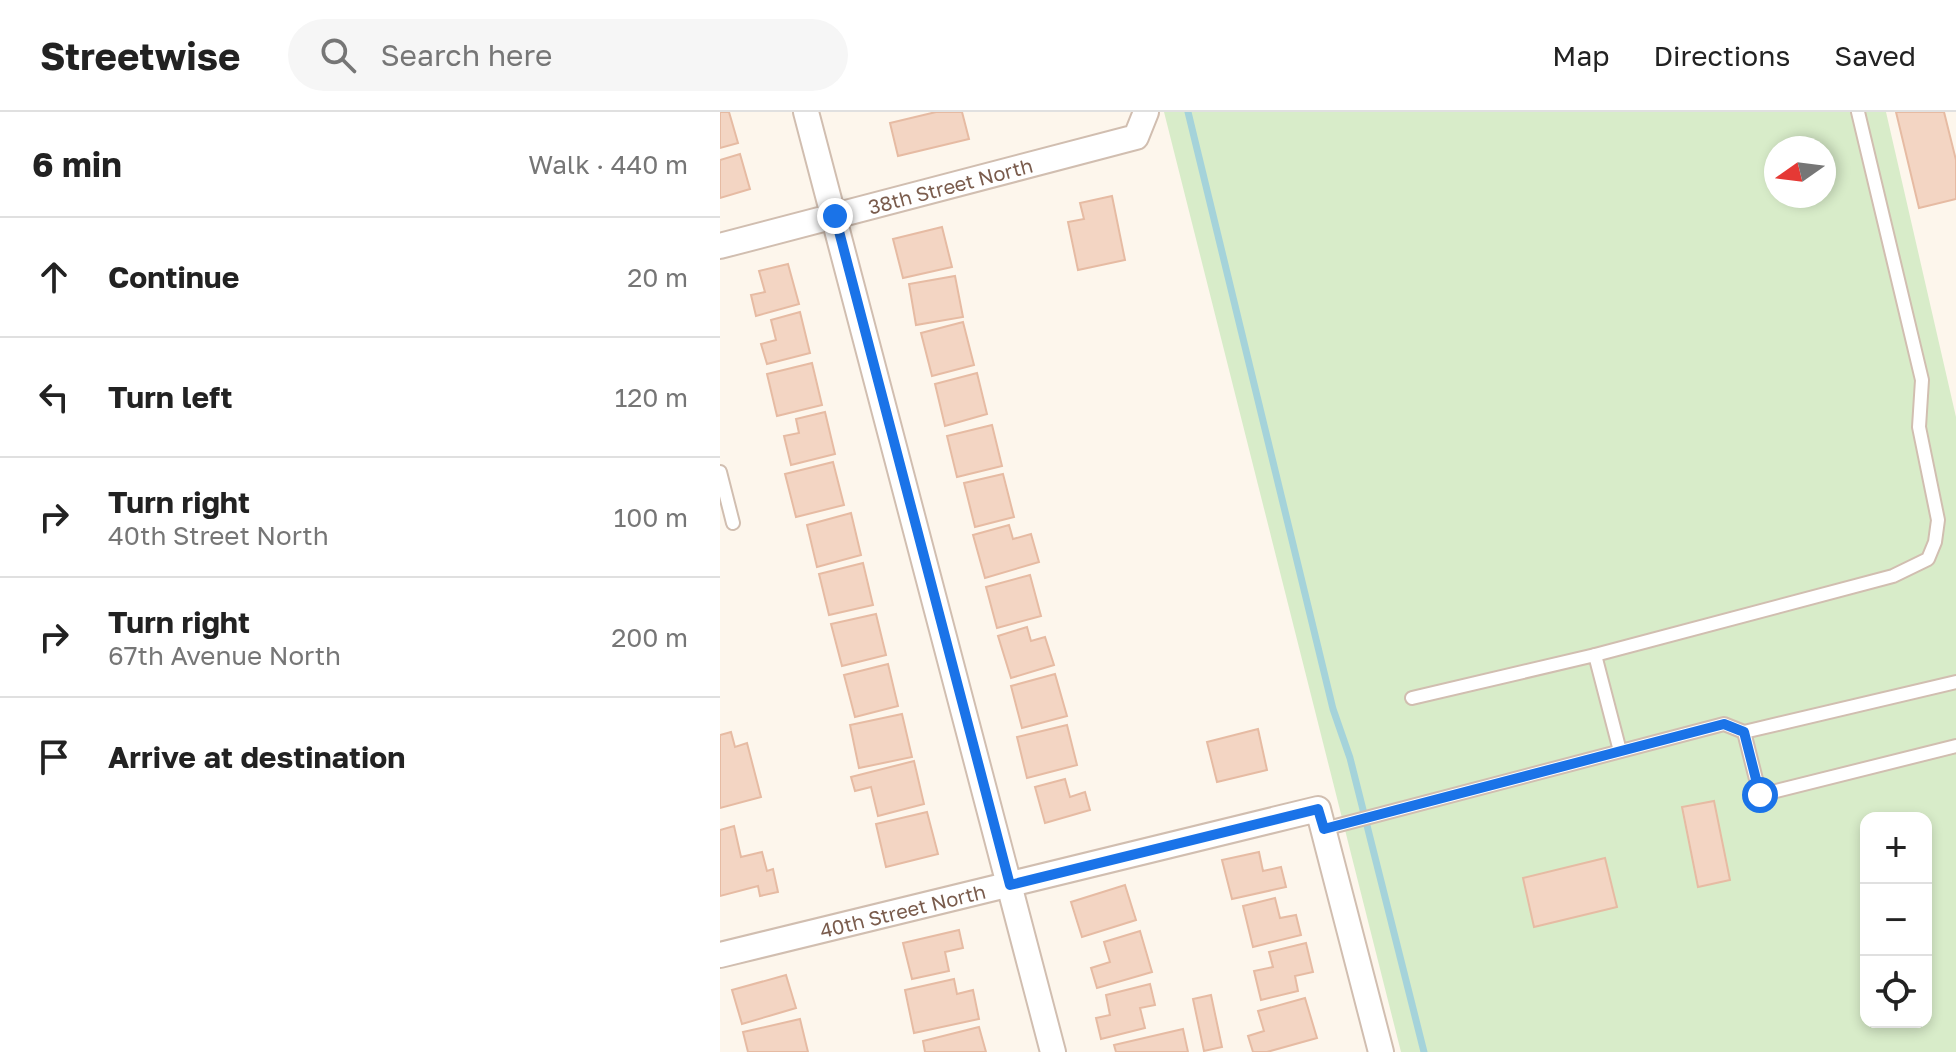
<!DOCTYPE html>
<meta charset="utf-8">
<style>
body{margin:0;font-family:"Golos Text",sans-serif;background:#f6f6f6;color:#222}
.controls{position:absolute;right:24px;bottom:24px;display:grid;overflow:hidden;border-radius:16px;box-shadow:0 4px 12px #0003}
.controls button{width:72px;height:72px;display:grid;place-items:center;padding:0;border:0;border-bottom:2px solid #e0e0e0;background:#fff;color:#222;font:40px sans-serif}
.compass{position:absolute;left:1044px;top:24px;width:72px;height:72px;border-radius:50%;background:#fff;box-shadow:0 4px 12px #0003;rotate:256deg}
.stop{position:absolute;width:24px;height:24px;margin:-18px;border:6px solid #1a73e8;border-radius:50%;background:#fff}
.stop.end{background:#1a73e8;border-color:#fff;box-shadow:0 2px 8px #0008}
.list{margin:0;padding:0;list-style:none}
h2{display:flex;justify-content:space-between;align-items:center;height:104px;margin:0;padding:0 32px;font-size:34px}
h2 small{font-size:26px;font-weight:400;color:#767676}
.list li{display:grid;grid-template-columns:52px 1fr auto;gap:24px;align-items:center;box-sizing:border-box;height:120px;padding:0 32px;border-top:2px solid #e0e0e0}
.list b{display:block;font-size:30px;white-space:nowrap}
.list p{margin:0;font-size:26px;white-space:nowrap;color:#767676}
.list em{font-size:26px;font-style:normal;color:#767676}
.icon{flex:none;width:44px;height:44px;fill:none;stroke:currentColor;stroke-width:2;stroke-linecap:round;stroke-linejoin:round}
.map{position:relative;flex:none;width:1236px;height:940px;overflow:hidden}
header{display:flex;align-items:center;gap:48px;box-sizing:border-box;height:112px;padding:0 40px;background:#fff;border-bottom:2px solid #e0e0e0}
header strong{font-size:38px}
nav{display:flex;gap:44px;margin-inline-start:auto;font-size:28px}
.search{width:560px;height:72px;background:#f6f6f6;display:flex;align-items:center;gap:20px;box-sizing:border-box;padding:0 28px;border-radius:44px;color:#767676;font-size:30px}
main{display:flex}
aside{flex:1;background:#fff}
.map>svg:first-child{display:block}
.green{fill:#d8ecc9;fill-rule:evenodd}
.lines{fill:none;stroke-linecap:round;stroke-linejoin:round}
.stream{stroke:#a5d3da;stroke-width:7}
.building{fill:#f3d5c3;stroke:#e6bba3;stroke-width:2}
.service-casing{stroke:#d1beb0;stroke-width:16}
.minor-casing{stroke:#d1beb0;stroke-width:28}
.service{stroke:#fff;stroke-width:12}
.minor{stroke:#fff;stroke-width:24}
.route{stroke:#1a73e8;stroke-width:10}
.labels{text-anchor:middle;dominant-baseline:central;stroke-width:7;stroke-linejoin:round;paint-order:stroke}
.street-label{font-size:20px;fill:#7a5c4d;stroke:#fffaf3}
</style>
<header>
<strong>Streetwise</strong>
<div class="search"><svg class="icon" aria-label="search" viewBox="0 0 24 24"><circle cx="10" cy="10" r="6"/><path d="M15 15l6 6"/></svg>Search here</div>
<nav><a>Map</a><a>Directions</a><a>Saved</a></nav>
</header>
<main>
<aside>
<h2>6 min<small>Walk · 440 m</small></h2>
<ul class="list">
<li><svg class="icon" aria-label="ahead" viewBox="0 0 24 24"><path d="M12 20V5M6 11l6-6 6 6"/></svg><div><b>Continue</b></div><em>20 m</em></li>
<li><svg class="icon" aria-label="left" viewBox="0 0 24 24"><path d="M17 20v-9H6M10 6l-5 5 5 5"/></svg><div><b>Turn left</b></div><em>120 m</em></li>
<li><svg class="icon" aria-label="right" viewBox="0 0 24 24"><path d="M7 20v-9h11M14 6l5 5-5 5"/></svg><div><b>Turn right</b><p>40th Street North</p></div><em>100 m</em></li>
<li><svg class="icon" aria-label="right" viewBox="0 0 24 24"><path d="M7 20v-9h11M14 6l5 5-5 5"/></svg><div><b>Turn right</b><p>67th Avenue North</p></div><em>200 m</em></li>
<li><svg class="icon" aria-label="arrive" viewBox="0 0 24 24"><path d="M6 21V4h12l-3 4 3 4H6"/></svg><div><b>Arrive at destination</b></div></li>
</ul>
</aside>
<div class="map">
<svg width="1236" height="940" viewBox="0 0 1236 940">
<rect width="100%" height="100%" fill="#fdf6ec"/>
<path class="green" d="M444,0H1166L1236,305V940H681ZM1056,36H1104V84H1056ZM1146,706H1206V910H1146Z"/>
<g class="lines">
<path class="stream" d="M468,0L613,597L630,646L704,940"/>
</g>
<g class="building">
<path d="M0,0H9L18,31L0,36Z"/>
<path d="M216,0H242L249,27L178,44L170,11Z"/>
<path d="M1176,0H1224L1236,48V87L1199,96Z"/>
<path d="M20,42L30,77L0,86V48Z"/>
<path d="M392,84L405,148L358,158L348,110L364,107L360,91Z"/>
<path d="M222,115L232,155L183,166L173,127Z"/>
<path d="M68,152L79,192L36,204L31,183L45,180L39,159Z"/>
<path d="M235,164L243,205L196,213L189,172Z"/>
<path d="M80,200L90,241L47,252L41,232L56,228L51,208Z"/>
<path d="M243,210L254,253L212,264L201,221Z"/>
<path d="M92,251L102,293L57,304L47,262Z"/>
<path d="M257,261L267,302L225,314L215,272Z"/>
<path d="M105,300L115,342L71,353L64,324L79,321L76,307Z"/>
<path d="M272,313L282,354L237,365L227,324Z"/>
<path d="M113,350L124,393L76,405L65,362Z"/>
<path d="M283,362L294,405L255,415L244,371Z"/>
<path d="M131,401L141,443L97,455L87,413Z"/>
<path d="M289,413L293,427L311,422L319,450L265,466L253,423Z"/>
<path d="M143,451L153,493L109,503L99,462Z"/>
<path d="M310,463L321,504L277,516L266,475Z"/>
<path d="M156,502L166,543L122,554L111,512Z"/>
<path d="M307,515L311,529L325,525L334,553L291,566L278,524Z"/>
<path d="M168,552L178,594L135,605L124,563Z"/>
<path d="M335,562L347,604L302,616L291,574Z"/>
<path d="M182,602L192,645L139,656L130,613Z"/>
<path d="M347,613L357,653L307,666L297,625Z"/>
<path d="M538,617L547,658L497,670L487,630Z"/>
<path d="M11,620L15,635L27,631L41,685L0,696V623Z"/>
<path d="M194,649L204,692L158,704L151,675L135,679L131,665Z"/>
<path d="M345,667L350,685L365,680L370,698L325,711L315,675Z"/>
<path d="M994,689L1010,768L978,775L962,695Z"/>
<path d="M207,700L218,742L166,755L156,712Z"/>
<path d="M14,714L21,745L42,740L47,759L53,757L58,780L40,784L38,774L0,784V718Z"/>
<path d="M539,740L543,759L561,755L566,775L512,787L502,748Z"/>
<path d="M885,746L897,795L814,815L803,766Z"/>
<path d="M405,773L416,808L362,825L351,790Z"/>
<path d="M555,786L560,806L576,803L581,823L533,835L523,794Z"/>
<path d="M239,818L243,836L225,840L229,859L192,867L183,831Z"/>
<path d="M420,819L432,860L377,876L371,856L390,850L384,830Z"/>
<path d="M586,831L593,860L575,864L578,879L541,888L534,859L553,855L549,840Z"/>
<path d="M66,863L76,896L22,912L12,878Z"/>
<path d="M234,867L237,882L253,878L259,907L194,921L185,878Z"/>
<path d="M430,872L435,893L420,896L425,916L381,927L376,906L390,903L386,883Z"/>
<path d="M491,883L502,935L484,939L473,887Z"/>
<path d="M585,886L597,926L547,940H533L528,924L544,919L538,899Z"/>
<path d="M80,907L88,940H28L23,920Z"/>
<path d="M259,915L266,940H205L203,929Z"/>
<path d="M463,917L468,940H396L394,933Z"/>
</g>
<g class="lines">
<g class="service-casing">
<g id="service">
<path d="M0,360L13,411"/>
<path d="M875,543L1173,464L1208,447L1215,430L1218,408L1199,315L1202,268L1138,0"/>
<path d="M692,586L875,543L900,639"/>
<path d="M1024,620L1040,683L1236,634"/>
<path d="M604,717L1004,612L1024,620L1236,570"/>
</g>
</g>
<g class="minor-casing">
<g id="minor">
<path d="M86,0L333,940"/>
<path id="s1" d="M0,134L416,25L426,0"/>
<path id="s2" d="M0,843L598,697L661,940"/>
</g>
</g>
<use href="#service" class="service"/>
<use href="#minor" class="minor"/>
</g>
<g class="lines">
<path class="route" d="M115,104L290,773L598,697L604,717L1004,612L1024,620L1040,683"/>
</g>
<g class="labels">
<g class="street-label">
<text stroke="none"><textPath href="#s1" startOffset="238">38th Street North</textPath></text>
<text stroke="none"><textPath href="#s2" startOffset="188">40th Street North</textPath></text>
</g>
</g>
</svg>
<div class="controls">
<button>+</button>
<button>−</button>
<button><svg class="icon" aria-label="locate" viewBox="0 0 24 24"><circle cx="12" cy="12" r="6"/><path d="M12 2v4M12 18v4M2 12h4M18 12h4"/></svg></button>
</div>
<svg class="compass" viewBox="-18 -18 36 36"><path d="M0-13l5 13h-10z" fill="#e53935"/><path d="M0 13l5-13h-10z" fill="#767676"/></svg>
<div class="stop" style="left:1040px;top:683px"></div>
<div class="stop end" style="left:115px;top:104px"></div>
</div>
</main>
